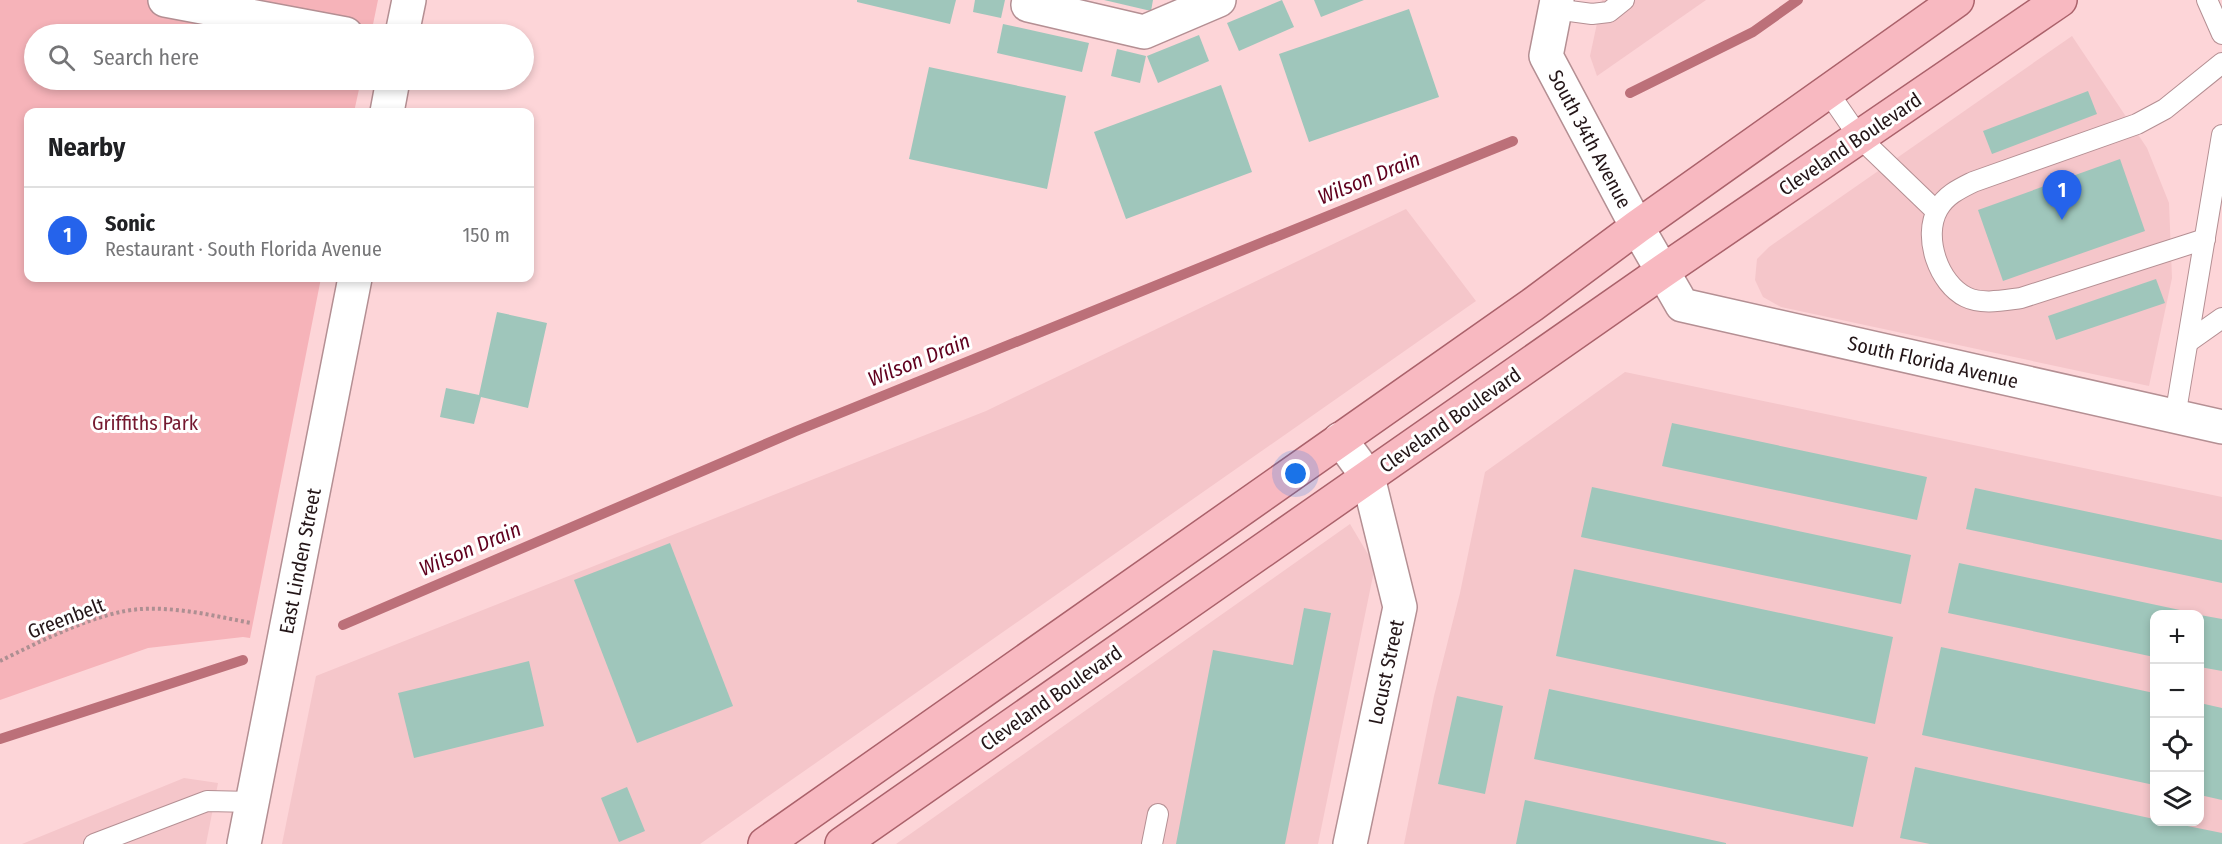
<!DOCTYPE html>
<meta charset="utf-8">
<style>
body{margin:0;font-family:"Fira Sans Condensed",sans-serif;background:#f2f2f2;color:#202124}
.controls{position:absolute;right:18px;bottom:18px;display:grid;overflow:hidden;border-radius:12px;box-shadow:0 3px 9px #0003}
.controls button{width:54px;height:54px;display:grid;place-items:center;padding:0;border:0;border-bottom:2px solid #e0e0e0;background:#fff;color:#202124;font:30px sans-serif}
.you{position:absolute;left:1296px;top:474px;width:21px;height:21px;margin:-15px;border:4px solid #fff;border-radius:50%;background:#1a73e8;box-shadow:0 0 0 9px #1a73e833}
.badge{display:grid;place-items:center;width:39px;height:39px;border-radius:50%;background:#2563eb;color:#fff;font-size:20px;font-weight:700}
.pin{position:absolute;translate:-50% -50px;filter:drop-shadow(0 2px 3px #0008)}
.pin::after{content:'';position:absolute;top:32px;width:21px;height:18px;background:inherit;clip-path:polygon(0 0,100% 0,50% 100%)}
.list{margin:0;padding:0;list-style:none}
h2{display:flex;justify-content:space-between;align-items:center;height:78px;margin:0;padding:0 24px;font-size:26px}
h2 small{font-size:20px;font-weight:400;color:#757577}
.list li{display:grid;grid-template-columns:39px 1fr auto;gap:18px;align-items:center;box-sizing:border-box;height:96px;padding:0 24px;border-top:2px solid #e0e0e0}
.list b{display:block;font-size:22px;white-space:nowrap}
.list p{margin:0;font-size:20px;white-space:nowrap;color:#757577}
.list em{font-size:20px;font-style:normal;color:#757577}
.icon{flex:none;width:33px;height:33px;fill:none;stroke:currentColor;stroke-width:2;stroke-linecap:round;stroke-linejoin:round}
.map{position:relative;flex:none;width:2222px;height:844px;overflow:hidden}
.search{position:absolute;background:#fff;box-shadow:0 3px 9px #0003;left:24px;top:24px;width:510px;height:66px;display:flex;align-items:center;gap:15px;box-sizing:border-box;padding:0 21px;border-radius:33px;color:#757577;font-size:22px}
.panel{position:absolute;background:#fff;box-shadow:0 3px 9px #0003;left:24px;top:108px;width:510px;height:174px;border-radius:12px}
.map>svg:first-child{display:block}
.built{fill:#f5c6ca;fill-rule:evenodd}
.green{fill:#f6b3b9}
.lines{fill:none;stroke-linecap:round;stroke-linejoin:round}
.stream{stroke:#bc7079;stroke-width:10}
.building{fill:#9fc6bb}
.service-casing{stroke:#b48f93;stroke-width:22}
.minor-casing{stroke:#b48f93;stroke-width:36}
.secondary-casing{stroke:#b48f93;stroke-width:36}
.primary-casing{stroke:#ab626b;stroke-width:36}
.path{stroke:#ad8f92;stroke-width:4;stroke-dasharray:3 3;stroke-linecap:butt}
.service{stroke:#fff;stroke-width:20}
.minor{stroke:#fff;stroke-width:33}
.secondary{stroke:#fff;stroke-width:33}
.primary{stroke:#f8b9c1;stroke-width:33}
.labels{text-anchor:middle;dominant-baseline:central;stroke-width:6;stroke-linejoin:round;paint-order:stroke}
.street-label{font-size:20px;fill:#231517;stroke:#fff}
.park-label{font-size:20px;fill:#75182f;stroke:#fff}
.water-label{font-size:21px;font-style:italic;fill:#60001e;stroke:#fff}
</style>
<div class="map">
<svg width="2222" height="844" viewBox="0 0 2222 844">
<rect width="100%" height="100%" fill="#fdd5d8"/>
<g class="built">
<path d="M1602,0H1706L1597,76L1590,56Z"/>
<path d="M2072,36L2147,148L2169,203L2172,278L2149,386L1781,307L1763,297L1755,280L1757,259L1769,247Z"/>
<path d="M1406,209L1476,301L700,844H282L316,676L986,411Z"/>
<path d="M1625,372L2222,497V844H1404L1434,696L1460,593L1485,472ZM2154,614H2200V822H2154Z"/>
<path d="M1350,524L1375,566L1318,844H896Z"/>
<path d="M184,778L218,783L206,844H22Z"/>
</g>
<path class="green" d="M0,0H378L371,34H34V80H361L354,112H28V278H321L250,638L243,637L148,648L0,700Z"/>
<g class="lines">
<g class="stream">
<path d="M1630,93L1753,32L1798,0"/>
<path d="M343,625L796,431L1513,141"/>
<path d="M0,739L243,660"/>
</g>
</g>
<g class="building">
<path d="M857,0H956L950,24L857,2Z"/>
<path d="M975,0H1005L1001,18L973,12Z"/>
<path d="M1104,0H1153L1151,11Z"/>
<path d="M1282,0L1294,27L1239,51L1227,23Z"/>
<path d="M1314,0H1364L1321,17Z"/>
<path d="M1409,9L1439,97L1309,142L1279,54Z"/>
<path d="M1003,24L1089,43L1082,72L997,53Z"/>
<path d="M1199,35L1209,61L1158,83L1147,56Z"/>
<path d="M1117,49L1146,56L1140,83L1111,76Z"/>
<path d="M929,67L1066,96L1047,189L909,159Z"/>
<path d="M1221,85L1252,172L1126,219L1094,132Z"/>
<path d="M2088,91L2097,114L1992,154L1983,131Z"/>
<path d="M2120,159L2145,231L2003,281L1978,210Z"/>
<path d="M2156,279L2165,303L2056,340L2048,316Z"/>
<path d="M497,312L547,323L528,408L481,397L474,424L440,417L446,388L479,395Z"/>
<path d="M1672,423L1927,477L1917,520L1662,466Z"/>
<path d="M1592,487L1911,555L1901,604L1581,537Z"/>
<path d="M1975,488L2222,540V583L1966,529Z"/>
<path d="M670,543L733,706L637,743L574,580Z"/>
<path d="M1959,563L2194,613V614H2154V657L1948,613Z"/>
<path d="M1574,569L1893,637L1875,724L1556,656Z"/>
<path d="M1304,608L1331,613L1285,844H1176L1213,650L1293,665Z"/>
<path d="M2200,615L2222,619V671L2200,667Z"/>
<path d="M1941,647L2154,693V785L1922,735Z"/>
<path d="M529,661L544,726L414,758L398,693Z"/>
<path d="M1549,689L1868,757L1853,827L1534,759Z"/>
<path d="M1457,696L1503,706L1485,794L1438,784Z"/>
<path d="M2200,703L2222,708V800L2200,795Z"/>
<path d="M1915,767L2154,819V822H2168L2222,833V844H1930L1900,838Z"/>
<path d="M627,787L645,831L619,842L601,798Z"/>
<path d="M1525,800L1726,843V844H1516Z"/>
</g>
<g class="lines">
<g class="service-casing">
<g id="service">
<path d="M2207,0L2222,34"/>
<path d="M1555,9L1592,14L1609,12L1624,0"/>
<path d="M1828,92L1859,137L1936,211"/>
<path d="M2205,239L2021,298C2005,300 1982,305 1966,297C1939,284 1922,237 1938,209C1946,195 1959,189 1973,182L2137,124L2165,109L2222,63"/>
<path d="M2188,342L2222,318"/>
<path d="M2175,417L2222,135"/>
<path d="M94,844L207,801L253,802"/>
<path d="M1152,844L1158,814"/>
</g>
</g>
<g class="minor-casing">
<g id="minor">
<path d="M165,0L346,34"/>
<path d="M1029,0L1028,5L1144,32L1219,0"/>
<path d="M1557,0L1546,56L1637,227L1682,305L2222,427"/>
<path d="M1340,439L1368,477L1400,607L1350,844"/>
</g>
</g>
<g class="secondary-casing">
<g id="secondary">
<path d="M402,34L409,0"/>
<path d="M387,112L393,80"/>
<path d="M244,844L355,278"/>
</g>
</g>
<g class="primary-casing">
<g id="primary">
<path d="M765,844L1532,305L1637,227L1957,0"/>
<path d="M842,844L1663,271L2060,0"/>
</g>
</g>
<path class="path" d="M0,661C39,642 99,611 142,609C179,607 215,616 251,623"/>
<use href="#service" class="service"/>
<use href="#minor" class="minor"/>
<use href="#secondary" class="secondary"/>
<use href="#primary" class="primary"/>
</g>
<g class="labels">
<g class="street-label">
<text transform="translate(1590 139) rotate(62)">South 34th Avenue</text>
<text transform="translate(1850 144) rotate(-34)">Cleveland Boulevard</text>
<text transform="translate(1933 362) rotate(13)">South Florida Avenue</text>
<text transform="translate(1450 420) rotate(-35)">Cleveland Boulevard</text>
<text transform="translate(300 561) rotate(-79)">East Linden Street</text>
<text transform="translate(66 618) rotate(-21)">Greenbelt</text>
<text transform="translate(1386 672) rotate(-78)">Locust Street</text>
<text transform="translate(1051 698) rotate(-35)">Cleveland Boulevard</text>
</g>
<g class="park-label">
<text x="145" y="423">Griffiths Park</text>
</g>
<g class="water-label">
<text transform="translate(1369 178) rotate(-22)">Wilson Drain</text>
<text transform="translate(919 360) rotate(-22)">Wilson Drain</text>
<text transform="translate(470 549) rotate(-23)">Wilson Drain</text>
</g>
</g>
</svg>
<div class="controls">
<button>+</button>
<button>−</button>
<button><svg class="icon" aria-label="locate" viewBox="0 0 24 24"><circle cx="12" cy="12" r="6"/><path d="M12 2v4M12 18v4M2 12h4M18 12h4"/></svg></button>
<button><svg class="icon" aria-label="layers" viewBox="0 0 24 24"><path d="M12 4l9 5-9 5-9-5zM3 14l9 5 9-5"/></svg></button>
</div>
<div class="you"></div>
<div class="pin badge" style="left:2062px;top:220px">1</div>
<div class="search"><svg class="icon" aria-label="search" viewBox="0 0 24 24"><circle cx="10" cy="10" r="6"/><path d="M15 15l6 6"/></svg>Search here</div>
<section class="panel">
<h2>Nearby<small></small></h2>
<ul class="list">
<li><span class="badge">1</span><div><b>Sonic</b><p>Restaurant · South Florida Avenue</p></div><em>150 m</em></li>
</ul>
</section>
</div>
